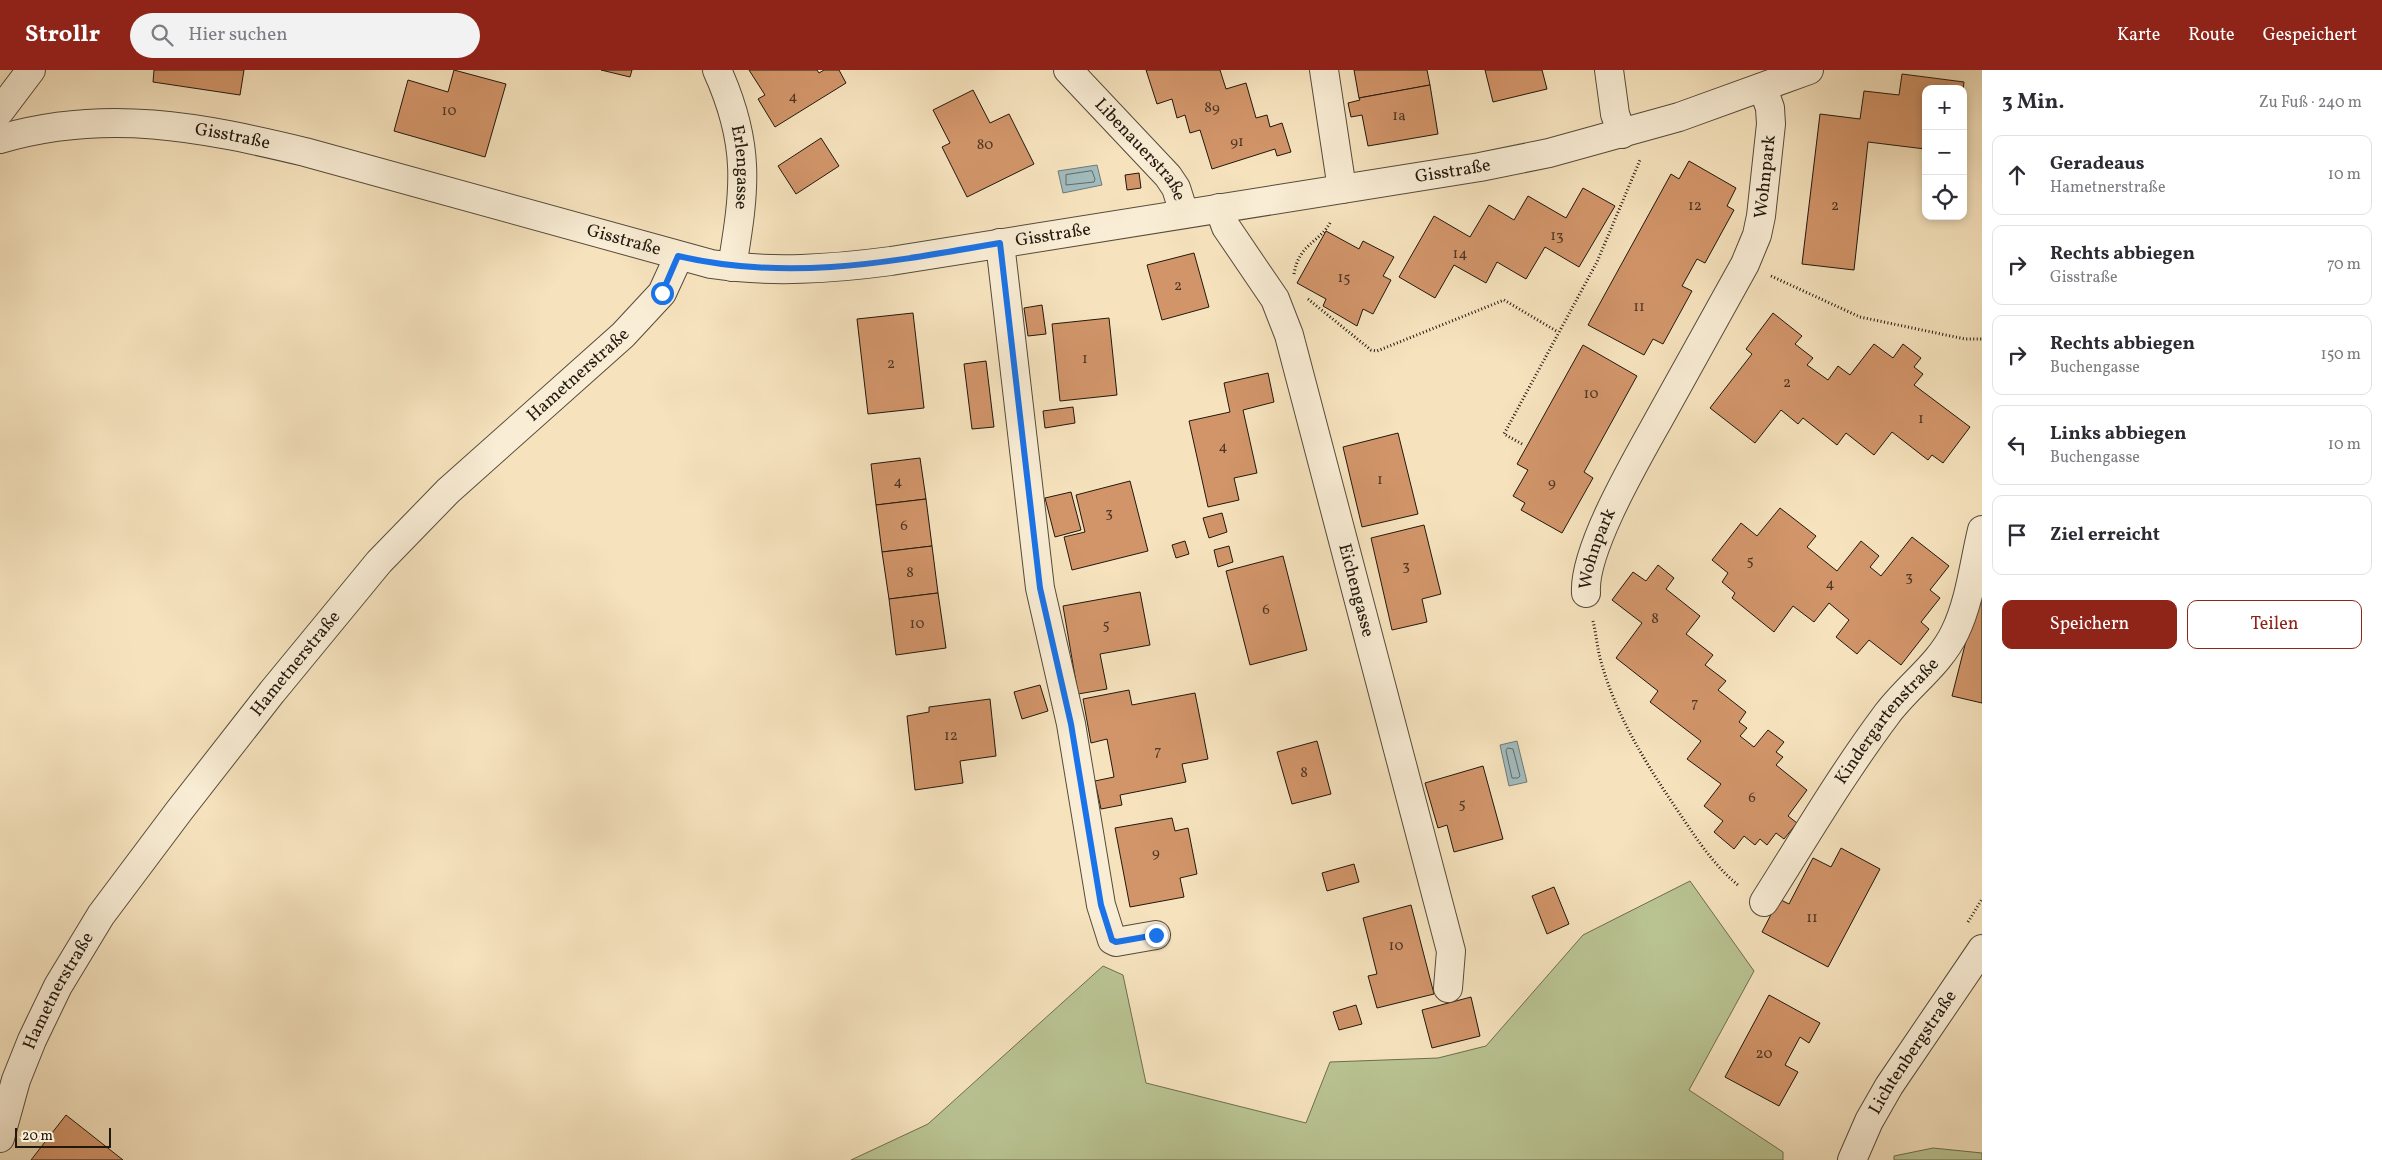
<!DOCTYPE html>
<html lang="de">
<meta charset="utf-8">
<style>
body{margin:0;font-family:Vollkorn,serif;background:#f2f2f3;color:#2b2b33}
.controls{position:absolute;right:15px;top:15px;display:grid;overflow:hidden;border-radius:10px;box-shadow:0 2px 8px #0003}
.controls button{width:45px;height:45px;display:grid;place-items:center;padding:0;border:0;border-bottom:1px solid #e1e1e2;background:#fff;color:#2b2b33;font:25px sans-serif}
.scale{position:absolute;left:15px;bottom:12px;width:96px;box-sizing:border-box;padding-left:5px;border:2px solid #21180e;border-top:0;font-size:14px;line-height:18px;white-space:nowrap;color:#21180e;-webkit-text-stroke:4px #f9edd5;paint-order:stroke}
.stop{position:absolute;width:15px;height:15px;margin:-11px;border:4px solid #1a73e8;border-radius:50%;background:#fff}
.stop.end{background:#1a73e8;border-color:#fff;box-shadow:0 1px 5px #0008}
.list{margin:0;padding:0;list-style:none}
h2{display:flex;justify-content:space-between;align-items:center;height:65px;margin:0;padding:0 20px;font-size:21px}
h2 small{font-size:16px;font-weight:400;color:#7c7c81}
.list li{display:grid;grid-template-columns:32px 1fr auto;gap:15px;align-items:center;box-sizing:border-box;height:80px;margin:0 10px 10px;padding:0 10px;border:1px solid #e1e1e2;border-radius:10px}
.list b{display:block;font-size:19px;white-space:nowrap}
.list p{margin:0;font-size:16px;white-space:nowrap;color:#7c7c81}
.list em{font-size:16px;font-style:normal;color:#7c7c81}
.actions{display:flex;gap:10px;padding:15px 20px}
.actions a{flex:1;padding:11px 0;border:1px solid #8f2418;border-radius:10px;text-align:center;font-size:18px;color:#8f2418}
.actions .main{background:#8f2418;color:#fff}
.icon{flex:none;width:28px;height:28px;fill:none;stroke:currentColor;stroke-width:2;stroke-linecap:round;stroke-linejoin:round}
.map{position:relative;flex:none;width:1982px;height:1090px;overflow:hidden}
header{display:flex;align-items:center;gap:30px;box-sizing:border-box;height:70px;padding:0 25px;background:#8f2418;color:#fff}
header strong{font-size:24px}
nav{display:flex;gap:28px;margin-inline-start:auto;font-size:18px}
.search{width:350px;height:45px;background:#f2f2f3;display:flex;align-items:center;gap:12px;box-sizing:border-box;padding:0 18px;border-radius:28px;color:#7c7c81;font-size:19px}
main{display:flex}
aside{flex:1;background:#fff}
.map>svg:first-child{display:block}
.green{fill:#bac493;stroke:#6e6e50}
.water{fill:#a2bbbd;stroke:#6e7a77}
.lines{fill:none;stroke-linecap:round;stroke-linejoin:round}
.shore{stroke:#626a66;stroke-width:1}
.building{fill:#d2956a;stroke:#21180e}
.minor-casing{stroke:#564b3a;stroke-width:30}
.path{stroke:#21180e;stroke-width:3;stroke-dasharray:1 2.5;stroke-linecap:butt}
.minor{stroke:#f9edd5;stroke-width:28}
.route{stroke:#1a73e8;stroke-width:6}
.labels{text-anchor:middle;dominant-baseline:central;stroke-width:4;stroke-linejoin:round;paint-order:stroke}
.number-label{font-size:15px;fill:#4d3725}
.street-label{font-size:18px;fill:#21180e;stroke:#f9edd5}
</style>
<header>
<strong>Strollr</strong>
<div class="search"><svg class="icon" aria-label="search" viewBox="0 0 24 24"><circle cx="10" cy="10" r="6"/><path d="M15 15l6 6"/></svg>Hier suchen</div>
<nav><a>Karte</a><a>Route</a><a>Gespeichert</a></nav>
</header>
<main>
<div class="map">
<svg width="1982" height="1090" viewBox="0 0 1982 1090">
<rect width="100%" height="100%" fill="#f6e3be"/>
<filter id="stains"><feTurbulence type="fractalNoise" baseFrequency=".004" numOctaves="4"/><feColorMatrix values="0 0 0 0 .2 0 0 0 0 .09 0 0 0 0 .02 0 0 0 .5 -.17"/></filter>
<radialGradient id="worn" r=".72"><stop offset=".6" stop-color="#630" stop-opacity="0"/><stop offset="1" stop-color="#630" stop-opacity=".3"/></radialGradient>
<g class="green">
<path d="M1690,811L1754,901L1689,1020L1783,1082V1090H851L928,1054L1103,896L1123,905L1146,1013L1306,1053L1330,992L1438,988L1486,976L1583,865Z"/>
<path d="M1933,1078L1982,1083V1090H1894V1086Z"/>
</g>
<g class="water">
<path d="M1097,95L1102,115L1063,123L1058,101Z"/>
<path d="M1517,671L1527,712L1509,716L1500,675Z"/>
</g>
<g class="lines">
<g class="shore">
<path d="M1092,101L1095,109L1094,112L1066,115V105Z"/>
<path d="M1508,678L1513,679L1520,706L1518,708H1512L1506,681Z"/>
</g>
</g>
<g class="building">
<path d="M244,0L240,25L153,12L154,0Z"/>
<path d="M454,0L506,14L485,87L394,61L408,10L448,22Z"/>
<path d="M601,0H632L630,7Z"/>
<path d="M749,0H817L819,3L824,0H839L846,13L775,57L758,29L765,25Z"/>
<path d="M1146,0H1220L1226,19L1246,13L1256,48L1267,45L1270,57L1282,53L1291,82L1277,86L1275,79L1212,99L1200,60L1190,63L1185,45L1177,48L1172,29L1157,34Z"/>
<path d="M1354,0H1427L1430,15L1359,28Z"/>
<path d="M1485,0H1542L1547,19L1493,32Z"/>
<path d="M1902,4L1964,12L1963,20L1926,19L1925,79L1868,72L1854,200L1802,194L1820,44L1860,49L1864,21L1899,25Z"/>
<path d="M1430,15L1438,64L1368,76L1362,45L1351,47L1348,33L1360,30L1359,28Z"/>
<path d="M973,20L990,53L1009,44L1034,94L967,127L942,77L950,73L933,40Z"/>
<path d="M821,68L839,96L796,124L778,96Z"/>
<path d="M1689,91L1736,118L1727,136L1734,140L1705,193L1697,189L1682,216L1692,221L1663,274L1653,269L1644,285L1588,255L1671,104L1679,109Z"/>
<path d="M1139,103L1141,118L1127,120L1125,105Z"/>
<path d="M1583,118L1615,136L1579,197L1545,177L1526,209L1497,192L1486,213L1454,195L1435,228L1399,207L1434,146L1470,167L1489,135L1514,150L1528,126L1566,148Z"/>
<path d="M1326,161L1359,179L1363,171L1394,187L1383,206L1391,210L1373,244L1363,239L1357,256L1323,236L1326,229L1297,213Z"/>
<path d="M1194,183L1209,237L1162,250L1147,195Z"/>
<path d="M1042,235L1046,264L1028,266L1024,238Z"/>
<path d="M913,243L924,338L868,344L857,249Z"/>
<path d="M1773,243L1802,266L1795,274L1813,288L1807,295L1828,310L1838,296L1850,305L1874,274L1893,288L1903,274L1921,288L1914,297L1923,304L1914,315L1970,357L1943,393L1932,385L1928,390L1892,362L1874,385L1846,363L1837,375L1803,348L1798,354L1781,340L1755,373L1710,338L1752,284L1746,279Z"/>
<path d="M1109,248L1117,325L1060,331L1052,254Z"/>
<path d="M1583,275L1637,306L1584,402L1593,408L1562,463L1521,440L1525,433L1513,426L1528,400L1517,394Z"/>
<path d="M986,291L994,357L972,359L964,294Z"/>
<path d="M1268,303L1274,332L1243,340L1257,403L1234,408L1239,430L1208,437L1189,351L1230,342L1224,313Z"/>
<path d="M1073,337L1075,353L1045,358L1043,341Z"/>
<path d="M1398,363L1418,444L1362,457L1343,377Z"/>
<path d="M920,388L926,429L876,435L871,394Z"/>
<path d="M1130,411L1148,481L1072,500L1064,467L1085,462L1076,425Z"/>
<path d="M1071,422L1081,460L1055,467L1045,428Z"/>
<path d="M926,429L932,476L882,482L876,435Z"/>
<path d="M1780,438L1816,466L1807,477L1837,501L1861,471L1879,486L1870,497L1881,506L1912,467L1949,496L1930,520L1940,528L1921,552L1929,559L1901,595L1869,570L1857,584L1836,567L1849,550L1829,533L1814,552L1793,536L1774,562L1732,528L1735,523L1722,512L1728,503L1712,490L1741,453L1757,466Z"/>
<path d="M1222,443L1227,462L1209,468L1203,448Z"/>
<path d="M1424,455L1441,524L1422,529L1427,552L1392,560L1371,468Z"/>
<path d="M1185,471L1189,484L1176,488L1172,475Z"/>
<path d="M932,476L938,523L889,529L882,482Z"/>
<path d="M1229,476L1233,492L1218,497L1214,480Z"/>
<path d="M1283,486L1307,580L1250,595L1226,501Z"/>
<path d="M1658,495L1674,508L1666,519L1700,546L1686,564L1713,585L1705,595L1726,611L1718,620L1746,642L1739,652L1747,658L1740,666L1754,677L1768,660L1784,672L1776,682L1783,687L1776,695L1807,720L1788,746L1797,753L1784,769L1776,763L1767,775L1760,769L1755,775L1744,766L1734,779L1714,762L1723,751L1704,736L1721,714L1687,689L1701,671L1650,632L1658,621L1616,588L1642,553L1612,530L1633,502L1646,511Z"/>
<path d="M1980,516H1982V633L1952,626Z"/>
<path d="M1140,522L1150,575L1100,584L1107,619L1078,624L1063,536Z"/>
<path d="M938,523L946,578L896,585L889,529Z"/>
<path d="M1040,615L1048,641L1022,649L1014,622Z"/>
<path d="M1129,620L1132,635L1195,623L1208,689L1182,694L1186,712L1120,725L1122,735L1101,739L1095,711L1114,707L1107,669L1091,673L1083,629Z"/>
<path d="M990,629L996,686L960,691L963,713L915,720L907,646L929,642V637Z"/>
<path d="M1317,671L1331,724L1292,734L1277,682Z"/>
<path d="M1483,696L1503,769L1454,782L1447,755L1438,758L1425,713Z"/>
<path d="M1172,748L1175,761L1188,758L1197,804L1180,808L1184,827L1130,837L1115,758Z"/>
<path d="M1841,778L1880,799L1828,897L1762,862L1779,829L1789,834L1813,788L1831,797Z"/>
<path d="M1354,794L1359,812L1327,821L1322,803Z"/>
<path d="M1554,817L1569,854L1547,864L1532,826Z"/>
<path d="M1411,835L1434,924L1377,938L1368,906L1377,904L1363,848Z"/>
<path d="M1769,925L1820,953L1809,973L1800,967L1785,995L1798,1002L1779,1036L1725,1007Z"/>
<path d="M1471,927L1480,966L1432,978L1422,940Z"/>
<path d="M1356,935L1362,954L1339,960L1333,942Z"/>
<path d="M66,1045L123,1090H31Z"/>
</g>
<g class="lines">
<g class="minor-casing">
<g id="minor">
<path id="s1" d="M717,0C751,75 745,119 732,197"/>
<path id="s2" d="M1068,0L1168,106L1176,118L1184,143"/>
<path d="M1324,0L1342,119"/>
<path d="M1609,0L1615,44L1622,64"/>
<path d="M0,41L31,0"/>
<path id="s3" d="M0,69C106,38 201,57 305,82L711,194C772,203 831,199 891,191L1480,97L1549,83L1679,47L1809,0"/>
<path id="s4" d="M1219,138L1226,157L1275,229L1289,265L1451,881L1448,918"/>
<path d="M1000,173L1040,518L1071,654L1101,835L1112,870L1116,872L1156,865"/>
<path id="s5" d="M1586,523C1583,478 1641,382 1664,340C1691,292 1718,243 1745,194L1757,165L1761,146L1771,54L1770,38L1763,18"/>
<path id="s6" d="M1764,832C1804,769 1842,704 1887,644C1908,616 1940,594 1955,562C1970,531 1974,493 1982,460"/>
<path id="s7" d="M0,1068L16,1010L32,970L58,916L101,845L179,741L272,622L379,492L448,421L623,265L662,223L679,186"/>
<path id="s8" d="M1852,1090L1869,1051L1889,1016L1982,879"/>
</g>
</g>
<g class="path">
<path d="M1294,204C1299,173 1320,173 1331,151"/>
<path d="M1771,206L1860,247L1965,269H1982"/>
<path d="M1308,229L1371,280L1377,281L1504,230L1558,262"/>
<path d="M1522,374L1504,364L1597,192L1640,90"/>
<path d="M1593,551C1596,563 1597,576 1600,588C1616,648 1650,700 1684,750C1700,774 1716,797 1738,815"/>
<path d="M1968,852L1982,829"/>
</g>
<use href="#minor" class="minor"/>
</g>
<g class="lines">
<path class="route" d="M662,223L678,186C790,212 890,192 1000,173L1040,518L1071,654L1101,835L1112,870L1116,872L1156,865"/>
</g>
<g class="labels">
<g class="number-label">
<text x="793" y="27">4</text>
<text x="1212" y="38">89</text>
<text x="449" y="41">10</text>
<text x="1399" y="46">1a</text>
<text x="1237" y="72">91</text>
<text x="985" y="75">80</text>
<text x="1695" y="136">12</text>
<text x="1835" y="136">2</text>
<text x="1557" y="166">13</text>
<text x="1460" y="184">14</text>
<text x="1344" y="208">15</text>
<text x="1178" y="216">2</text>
<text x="1639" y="237">11</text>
<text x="1085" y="289">1</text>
<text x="891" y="294">2</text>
<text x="1787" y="313">2</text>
<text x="1591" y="324">10</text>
<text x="1921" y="349">1</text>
<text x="1223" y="377">4</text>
<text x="1380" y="410">1</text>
<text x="898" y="412">4</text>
<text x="1552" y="413">9</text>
<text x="1109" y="443">3</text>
<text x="904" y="456">6</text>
<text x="1750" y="491">5</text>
<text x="1406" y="496">3</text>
<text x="910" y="503">8</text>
<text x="1909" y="507">3</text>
<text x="1830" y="514">4</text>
<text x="1266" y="540">6</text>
<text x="1655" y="549">8</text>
<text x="917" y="554">10</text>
<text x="1106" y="555">5</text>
<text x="1695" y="633">7</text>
<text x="951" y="666">12</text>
<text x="1158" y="681">7</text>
<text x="1304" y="703">8</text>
<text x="1752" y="728">6</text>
<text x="1462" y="734">5</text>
<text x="1156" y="783">9</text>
<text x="1812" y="848">11</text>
<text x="1396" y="876">10</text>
<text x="1764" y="984">20</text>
</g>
<g class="street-label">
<text stroke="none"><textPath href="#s3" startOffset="235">Gisstraße</textPath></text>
<text stroke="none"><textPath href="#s2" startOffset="108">Libenauerstraße</textPath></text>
<text stroke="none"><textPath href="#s1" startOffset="101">Erlengasse</textPath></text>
<text stroke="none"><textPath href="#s3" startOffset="1480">Gisstraße</textPath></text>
<text stroke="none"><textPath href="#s5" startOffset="458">Wohnpark</textPath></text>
<text stroke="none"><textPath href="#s3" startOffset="1075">Gisstraße</textPath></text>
<text stroke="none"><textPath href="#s3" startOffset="640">Gisstraße</textPath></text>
<text stroke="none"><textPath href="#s7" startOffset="969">Hametnerstraße</textPath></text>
<text stroke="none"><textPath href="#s5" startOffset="46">Wohnpark</textPath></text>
<text stroke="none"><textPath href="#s4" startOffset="410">Eichengasse</textPath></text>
<text stroke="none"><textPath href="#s7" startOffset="564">Hametnerstraße</textPath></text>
<text stroke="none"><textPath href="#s6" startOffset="219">Kindergartenstraße</textPath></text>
<text stroke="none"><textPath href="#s7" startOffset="159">Hametnerstraße</textPath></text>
<text stroke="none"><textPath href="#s8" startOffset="124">Lichtenbergstraße</textPath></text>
</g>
</g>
<rect width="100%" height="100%" filter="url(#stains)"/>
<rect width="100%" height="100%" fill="url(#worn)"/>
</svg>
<div class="controls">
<button>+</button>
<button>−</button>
<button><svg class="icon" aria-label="locate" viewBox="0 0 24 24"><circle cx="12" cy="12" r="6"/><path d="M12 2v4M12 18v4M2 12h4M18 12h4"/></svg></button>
</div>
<div class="scale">20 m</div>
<div class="stop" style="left:662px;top:223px"></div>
<div class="stop end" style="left:1156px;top:865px"></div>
</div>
<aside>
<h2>3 Min.<small>Zu Fuß · 240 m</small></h2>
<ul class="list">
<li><svg class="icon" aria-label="ahead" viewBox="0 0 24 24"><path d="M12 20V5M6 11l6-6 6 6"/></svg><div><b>Geradeaus</b><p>Hametnerstraße</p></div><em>10 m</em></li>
<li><svg class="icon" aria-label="right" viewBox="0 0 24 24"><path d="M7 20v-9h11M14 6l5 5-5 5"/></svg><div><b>Rechts abbiegen</b><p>Gisstraße</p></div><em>70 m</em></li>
<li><svg class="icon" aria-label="right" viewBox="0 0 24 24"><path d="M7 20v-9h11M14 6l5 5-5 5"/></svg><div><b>Rechts abbiegen</b><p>Buchengasse</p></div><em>150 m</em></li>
<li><svg class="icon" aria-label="left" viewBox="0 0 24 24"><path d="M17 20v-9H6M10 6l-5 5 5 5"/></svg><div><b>Links abbiegen</b><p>Buchengasse</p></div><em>10 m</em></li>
<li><svg class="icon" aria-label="arrive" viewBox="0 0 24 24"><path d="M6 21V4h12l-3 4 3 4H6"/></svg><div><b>Ziel erreicht</b></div></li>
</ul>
<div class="actions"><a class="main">Speichern</a><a>Teilen</a></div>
</aside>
</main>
